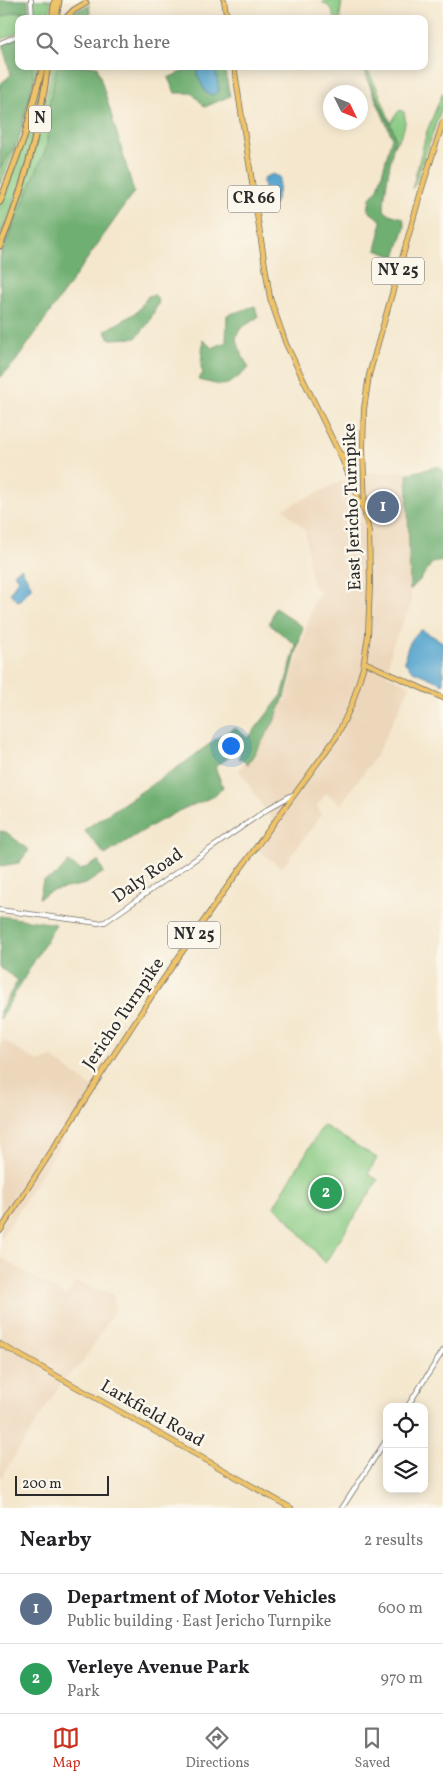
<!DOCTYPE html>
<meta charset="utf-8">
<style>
body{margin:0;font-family:Vollkorn,serif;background:#f2f2f2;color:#202124}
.controls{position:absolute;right:15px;bottom:15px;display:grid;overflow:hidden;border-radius:10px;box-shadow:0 2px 12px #0003}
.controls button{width:45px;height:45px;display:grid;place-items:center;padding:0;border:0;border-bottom:1px solid #e0e0e0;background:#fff;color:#202124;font:25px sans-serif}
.compass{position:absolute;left:323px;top:85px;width:45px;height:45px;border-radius:50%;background:#fff;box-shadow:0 2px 12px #0003;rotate:133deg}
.scale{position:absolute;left:15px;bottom:12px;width:94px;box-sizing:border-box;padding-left:5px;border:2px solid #2b2b2b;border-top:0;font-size:14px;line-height:18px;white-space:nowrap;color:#2b2b2b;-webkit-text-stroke:4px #fbf7ec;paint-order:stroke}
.you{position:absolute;left:230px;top:745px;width:18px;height:18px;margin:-12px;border:4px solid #fff;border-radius:50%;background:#1a73e8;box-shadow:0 0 0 8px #1a73e833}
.badge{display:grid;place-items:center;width:32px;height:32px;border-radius:50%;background:#c8321e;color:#fff;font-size:16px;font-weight:700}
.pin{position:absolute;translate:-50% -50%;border:2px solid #fff;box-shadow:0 1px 5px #0006}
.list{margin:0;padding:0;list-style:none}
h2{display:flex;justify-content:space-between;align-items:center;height:65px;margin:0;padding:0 20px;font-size:21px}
h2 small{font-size:16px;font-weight:400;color:#757577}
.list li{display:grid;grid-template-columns:32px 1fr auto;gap:15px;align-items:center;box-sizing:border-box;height:70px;padding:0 20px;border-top:1px solid #e0e0e0}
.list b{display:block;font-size:19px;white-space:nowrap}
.list p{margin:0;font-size:16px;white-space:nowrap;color:#757577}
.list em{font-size:16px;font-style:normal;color:#757577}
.icon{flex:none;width:28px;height:28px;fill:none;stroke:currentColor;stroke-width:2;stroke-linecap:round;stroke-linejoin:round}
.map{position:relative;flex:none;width:443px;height:1508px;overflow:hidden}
.search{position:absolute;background:#fff;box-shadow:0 2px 12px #0003;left:15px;right:15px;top:15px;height:55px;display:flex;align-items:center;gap:12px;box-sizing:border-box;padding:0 18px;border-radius:10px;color:#757577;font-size:19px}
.sheet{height:205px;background:#fff}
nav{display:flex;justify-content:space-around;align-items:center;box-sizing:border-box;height:70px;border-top:1px solid #e0e0e0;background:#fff;font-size:14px;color:#757577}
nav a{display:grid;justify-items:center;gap:2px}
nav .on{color:#c8321e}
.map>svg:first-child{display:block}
.built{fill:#edd7bb}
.green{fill:#8acb84;stroke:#5a7b58}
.forest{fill:#6faf72;stroke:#4d6d4e}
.water{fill:#54a4ce;stroke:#40687c}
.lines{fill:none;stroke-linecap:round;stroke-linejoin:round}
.minor-casing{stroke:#716d64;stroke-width:5.5}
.major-casing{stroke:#716d64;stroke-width:6}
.highway-casing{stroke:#716d64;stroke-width:7}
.minor{stroke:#fff;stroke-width:4}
.major{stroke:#efc469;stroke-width:4.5}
.highway{stroke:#efc469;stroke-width:5}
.labels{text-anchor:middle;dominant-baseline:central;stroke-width:5;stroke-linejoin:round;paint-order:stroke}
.shield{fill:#fbf7ec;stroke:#696865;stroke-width:1}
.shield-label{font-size:16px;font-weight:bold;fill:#2b2b2b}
.street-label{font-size:18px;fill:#2b2b2b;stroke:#fbf7ec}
</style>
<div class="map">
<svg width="443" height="1508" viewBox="0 0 443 1508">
<rect width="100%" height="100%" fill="#fbf7ec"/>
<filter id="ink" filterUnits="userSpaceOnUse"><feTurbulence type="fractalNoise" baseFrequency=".02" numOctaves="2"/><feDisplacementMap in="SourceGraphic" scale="10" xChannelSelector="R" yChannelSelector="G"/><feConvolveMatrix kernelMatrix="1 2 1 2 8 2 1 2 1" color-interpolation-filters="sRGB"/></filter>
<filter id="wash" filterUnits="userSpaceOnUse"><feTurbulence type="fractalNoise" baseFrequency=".0096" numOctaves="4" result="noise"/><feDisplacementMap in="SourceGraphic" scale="20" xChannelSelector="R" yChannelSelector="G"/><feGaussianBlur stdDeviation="1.12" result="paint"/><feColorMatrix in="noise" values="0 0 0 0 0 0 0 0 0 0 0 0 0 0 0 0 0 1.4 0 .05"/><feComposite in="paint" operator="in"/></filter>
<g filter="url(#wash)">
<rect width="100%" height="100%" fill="#f4e7cd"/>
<g class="built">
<path d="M405,471L411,605L392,646L387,675L410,686L376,756L341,804L326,793L317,806L321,815L282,868L259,851L276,826L239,770L286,700L314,601L321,592L312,585L305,530L283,509L359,473Z"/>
<path d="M3,1040L38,1062L51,1057L95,1089L0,1240V1045Z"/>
<path d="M0,1257L66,1296L76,1282L113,1294L115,1310L82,1363L62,1382L0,1479Z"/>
</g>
<g class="green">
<path d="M32,0H51L49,19H33Z"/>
<path d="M325,0H342L340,15L341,19H335L331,8L323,3Z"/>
<path d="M15,12H29V19H19V32L0,40V18Z"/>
<path d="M32,66H37V72L18,142L0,185V168L18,142L34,79Z"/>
<path d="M52,66H57L48,110L47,146L0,258V254C24,194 42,130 52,66Z"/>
<path d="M362,66H365L376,86L391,123C394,120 394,115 400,110L404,112C408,127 401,136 393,147L395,138L393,130Z"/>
<path d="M44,74C36,129 24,185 0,235V205L33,115Z"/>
<path d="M443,92V104L415,184L412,189L427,131Z"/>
<path d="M323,1125L377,1158L368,1174L378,1180L325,1263L288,1219L274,1206Z"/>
</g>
<g class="forest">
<path d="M0,0H28L29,12H14L0,18Z"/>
<path d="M89,5L91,19H71L75,11Z"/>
<path d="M18,36L19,66H32L34,79L18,142L0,168V84L11,75L2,44Z"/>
<path d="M57,66H97L134,192L16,361L0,378V258L47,146L48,110Z"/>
<path d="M194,66H202L199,68L219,91L215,66H224L230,96L205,107L192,93H175L168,78Z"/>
<path d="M367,79L393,130L395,138C393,148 381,207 385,211C388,215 398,216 403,218L405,227L395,257L376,250L380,233L381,220L368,211L370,198L378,189L392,137Z"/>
<path d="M155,295L159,302L148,324L136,338L110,339L105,331L137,312L148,296Z"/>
<path d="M255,306L258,317L240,329L236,338L242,355L249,368C224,389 229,387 198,380L203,373L201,367L203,340L212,348L226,342L227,315Z"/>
<path d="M439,466L443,470V561L432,563L420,580L410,590L407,474Z"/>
<path d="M275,608L303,627L286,693L274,722L248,764L239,758L241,749L215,767L223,787C212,801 194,803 179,811C153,824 129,839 105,855L84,830L187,761L220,736L235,728L248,738L282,695L296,645L269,624Z"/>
<path d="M0,831L6,832L29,850L19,863L0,866Z"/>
<path d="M98,861L104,872L86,884L51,891L39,898L43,881L57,875L68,862L81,870Z"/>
<path d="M0,916L56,924L0,1019V1011L18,980L0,968Z"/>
</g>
<g class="water">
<path d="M202,66H215L219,91L213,95L206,93L197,74L199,68Z"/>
<path d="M273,174L280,177C280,189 276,203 270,214L266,209L263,180L265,177Z"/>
<path d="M21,568L32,587L20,600L17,601L10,593L18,579L14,573Z"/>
<path d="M422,630L443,642V684L413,671L405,663C404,652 412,634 422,630Z"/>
</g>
</g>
<g filter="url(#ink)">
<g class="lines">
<g class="minor-casing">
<g id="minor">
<path d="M31,0L32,19"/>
<path d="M0,43L19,35"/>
<path d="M0,910L98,923L105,922L269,808L294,794"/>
<path d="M407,1407L443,1351"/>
<path d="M342,1508L387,1439"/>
</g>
</g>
<g class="major-casing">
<g id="major">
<path d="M224,0L227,19"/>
<path d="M234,66L270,298L286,344L342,459L364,511"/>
<path d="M341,454C350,463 356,460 363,451"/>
<path d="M364,662L443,698"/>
<path d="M0,1231L151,997L225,890L337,736L352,704L363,668L368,635L370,583L369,532L365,514L363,447L364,409L369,375L422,188L443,122"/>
<path d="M0,1344L291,1508"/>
</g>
</g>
<g class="highway-casing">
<g id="highway">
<path d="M52,19L55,0"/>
<path d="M56,19L59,0"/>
<path d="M65,19L74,10L86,3"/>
<path d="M0,202L24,138L43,66"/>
<path d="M0,246C25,188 39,128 48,66"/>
</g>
</g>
<use href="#minor" class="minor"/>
<use href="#major" class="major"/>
<use href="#highway" class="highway"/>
</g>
</g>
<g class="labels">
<g class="shield">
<rect x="29" y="105.5" width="22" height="27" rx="4"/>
<rect x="228" y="185.5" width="52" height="27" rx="4"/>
<rect x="372" y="257.5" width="52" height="27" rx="4"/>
<rect x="168" y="921.5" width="52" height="27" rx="4"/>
</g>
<g class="shield-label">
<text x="40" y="119">N</text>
<text x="254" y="199">CR 66</text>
<text x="398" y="271">NY 25</text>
<text x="194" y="935">NY 25</text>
</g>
<g class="street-label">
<text transform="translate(353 507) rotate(-92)">East Jericho Turnpike</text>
<text transform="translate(148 876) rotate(-35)">Daly Road</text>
<text transform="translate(124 1014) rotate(-56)">Jericho Turnpike</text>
<text transform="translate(152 1414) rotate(30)">Larkfield Road</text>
</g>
</g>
</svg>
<div class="controls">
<button><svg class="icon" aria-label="locate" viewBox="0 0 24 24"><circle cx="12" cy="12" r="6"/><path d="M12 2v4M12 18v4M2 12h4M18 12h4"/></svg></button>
<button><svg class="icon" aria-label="layers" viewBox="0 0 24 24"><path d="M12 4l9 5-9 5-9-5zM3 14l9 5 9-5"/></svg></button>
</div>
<svg class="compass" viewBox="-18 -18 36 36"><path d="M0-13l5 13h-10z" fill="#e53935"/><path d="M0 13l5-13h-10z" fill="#757577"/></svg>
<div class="scale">200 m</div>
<div class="you"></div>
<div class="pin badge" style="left:383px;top:507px;background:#5c6f8a">1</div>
<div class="pin badge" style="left:326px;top:1193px;background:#2e9e5b">2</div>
<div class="search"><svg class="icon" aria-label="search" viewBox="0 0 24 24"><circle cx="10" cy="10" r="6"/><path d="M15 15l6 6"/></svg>Search here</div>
</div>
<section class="sheet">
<h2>Nearby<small>2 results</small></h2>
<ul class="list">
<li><span class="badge" style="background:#5c6f8a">1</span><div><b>Department of Motor Vehicles</b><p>Public building · East Jericho Turnpike</p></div><em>600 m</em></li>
<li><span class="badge" style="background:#2e9e5b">2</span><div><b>Verleye Avenue Park</b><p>Park</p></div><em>970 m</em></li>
</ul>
</section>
<nav>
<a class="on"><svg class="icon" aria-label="map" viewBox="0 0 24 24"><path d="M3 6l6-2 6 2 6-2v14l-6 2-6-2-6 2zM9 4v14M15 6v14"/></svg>Map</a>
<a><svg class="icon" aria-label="directions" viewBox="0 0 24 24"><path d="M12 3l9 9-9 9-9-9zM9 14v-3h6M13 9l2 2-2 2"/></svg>Directions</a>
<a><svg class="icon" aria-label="saved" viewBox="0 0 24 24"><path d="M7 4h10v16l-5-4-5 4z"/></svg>Saved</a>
</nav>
